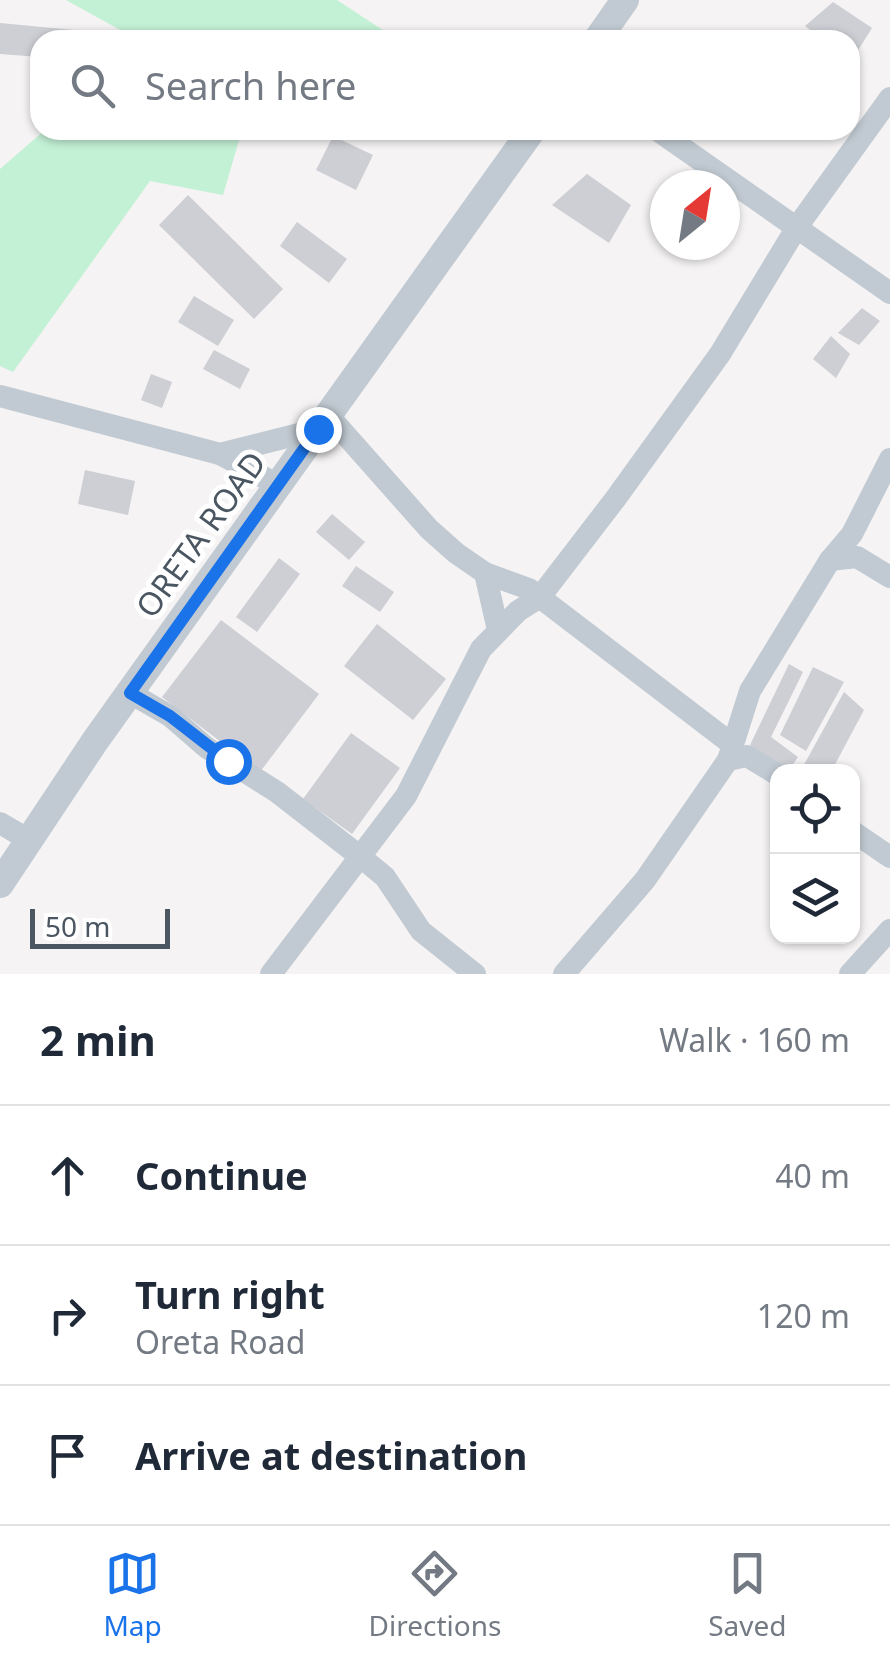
<!DOCTYPE html>
<meta charset="utf-8">
<style>
body{margin:0;font-family:"Noto Sans",sans-serif;background:#f6f6f7;color:#1f2937}
.controls{position:absolute;right:30px;bottom:30px;display:grid;overflow:hidden;border-radius:20px;box-shadow:0 2px 8px #0004}
.controls button{width:90px;height:90px;display:grid;place-items:center;padding:0;border:0;border-bottom:2px solid #e0e1e3;background:#fff;color:#1f2937;font:50px sans-serif}
.compass{position:absolute;left:650px;top:170px;width:90px;height:90px;border-radius:50%;background:#fff;box-shadow:0 2px 8px #0004;rotate:30deg}
.scale{position:absolute;left:30px;bottom:25px;width:140px;box-sizing:border-box;padding-left:10px;border:5px solid #4a5661;border-top:0;font-size:28px;line-height:35px;white-space:nowrap;color:#4a5661;-webkit-text-stroke:8px #fff;paint-order:stroke}
.stop{position:absolute;width:30px;height:30px;margin:-22px;border:8px solid #1a73e8;border-radius:50%;background:#fff}
.stop.end{background:#1a73e8;border-color:#fff;box-shadow:0 2px 10px #0008}
.list{margin:0;padding:0;list-style:none}
h2{display:flex;justify-content:space-between;align-items:center;height:130px;margin:0;padding:0 40px;font-size:42px}
h2 small{font-size:32px;font-weight:400;color:#747a83}
.list li{display:grid;grid-template-columns:65px 1fr auto;gap:30px;align-items:center;box-sizing:border-box;height:140px;padding:0 40px;border-top:2px solid #e0e1e3}
.list b{display:block;font-size:38px;white-space:nowrap}
.list p{margin:0;font-size:32px;white-space:nowrap;color:#747a83}
.list em{font-size:32px;font-style:normal;color:#747a83}
.icon{flex:none;width:55px;height:55px;fill:none;stroke:currentColor;stroke-width:2;stroke-linecap:round;stroke-linejoin:round}
.map{position:relative;flex:none;width:890px;height:974px;overflow:hidden}
.search{position:absolute;background:#fff;box-shadow:0 2px 8px #0004;left:30px;right:30px;top:30px;height:110px;display:flex;align-items:center;gap:25px;box-sizing:border-box;padding:0 35px;border-radius:30px;color:#747a83;font-size:38px}
.sheet{height:550px;background:#fff}
nav{display:flex;justify-content:space-around;align-items:center;box-sizing:border-box;height:140px;border-top:2px solid #e0e1e3;background:#fff;font-size:28px;color:#747a83}
nav a{display:grid;justify-items:center;gap:5px}
nav .on{color:#1a73e8}
.map>svg:first-child{display:block}
.green{fill:#c3f1d5}
.building{fill:#cdcfd5}
.lines{fill:none;stroke-linecap:round;stroke-linejoin:round}
.minor{stroke:#c1cad2;stroke-width:22}
.tertiary{stroke:#c1cad2;stroke-width:28}
.route{stroke:#1a73e8;stroke-width:12}
.labels{text-anchor:middle;dominant-baseline:central;stroke-width:10;stroke-linejoin:round;paint-order:stroke}
.street-label{font-size:32px;fill:#4a5661;stroke:#fff}
</style>
<div class="map">
<svg width="890" height="974" viewBox="0 0 890 974">
<rect width="100%" height="100%" fill="#f5f3f3"/>
<g class="green">
<path d="M66,0H337L398,40H120L122,31Z"/>
<path d="M45,130H242L223,195L150,181L13,372L0,366V169Z"/>
</g>
<g class="building">
<path d="M833,2L872,28L850,63V40H824L805,26Z"/>
<path d="M0,23L96,32L95,40H40V57L0,54Z"/>
<path d="M333,136L373,155L356,190L316,170Z"/>
<path d="M587,174L631,205L609,243L552,205Z"/>
<path d="M188,195L283,289L254,319L159,225Z"/>
<path d="M297,222L347,259L329,283L280,246Z"/>
<path d="M194,296L234,320L218,346L178,322Z"/>
<path d="M862,308L880,321L859,345L838,333Z"/>
<path d="M831,336L850,354L836,378L813,359Z"/>
<path d="M214,350L250,369L240,389L203,369Z"/>
<path d="M151,374L172,382L162,408L141,400Z"/>
<path d="M85,470L135,481L128,515L78,504Z"/>
<path d="M332,514L365,542L349,560L316,532Z"/>
<path d="M279,558L300,574L257,632L236,617Z"/>
<path d="M356,566L394,592L380,612L342,586Z"/>
<path d="M221,620L319,694L260,772L162,697Z"/>
<path d="M377,624L446,679L413,720L344,666Z"/>
<path d="M789,664L803,672L771,737L798,757L788,772L750,745Z"/>
<path d="M813,667L844,682L806,751L780,735Z"/>
<path d="M844,692L864,710L831,772H800Z"/>
<path d="M351,733L400,768L352,834L303,799Z"/>
</g>
<g class="lines">
<g class="minor">
<path d="M657,130L890,293"/>
<path d="M0,396L220,454L278,485"/>
<path d="M328,415L429,529L456,553L485,573L529,589L733,745"/>
<path d="M220,454L319,429"/>
<path d="M830,560L857,557L890,577"/>
<path d="M485,573L498,630"/>
<path d="M130,693L170,716L207,748L277,792L362,858L385,877L421,931L475,974"/>
<path d="M728,760L747,756L778,775"/>
<path d="M0,823L29,840"/>
<path d="M852,831L890,857"/>
<path d="M271,974L406,796L481,649L518,611L540,597L616,498L720,354L797,227L890,98"/>
<path d="M564,974L645,880L728,760L750,691L830,560L852,534L890,459"/>
<path d="M850,974L890,930"/>
</g>
<g class="tertiary">
<path d="M597,40L625,0"/>
<path d="M0,884L95,741L532,130"/>
</g>
</g>
<g class="lines">
<path class="route" d="M228,761L170,716L130,693L318,429"/>
</g>
<g class="labels">
<g class="street-label">
<text transform="translate(200 534) rotate(-54)">ORETA ROAD</text>
</g>
</g>
</svg>
<div class="controls">
<button><svg class="icon" aria-label="locate" viewBox="0 0 24 24"><circle cx="12" cy="12" r="6"/><path d="M12 2v4M12 18v4M2 12h4M18 12h4"/></svg></button>
<button><svg class="icon" aria-label="layers" viewBox="0 0 24 24"><path d="M12 4l9 5-9 5-9-5zM3 14l9 5 9-5"/></svg></button>
</div>
<svg class="compass" viewBox="-18 -18 36 36"><path d="M0-13l5 13h-10z" fill="#e53935"/><path d="M0 13l5-13h-10z" fill="#747a83"/></svg>
<div class="scale">50 m</div>
<div class="stop" style="left:228px;top:761px"></div>
<div class="stop end" style="left:318px;top:429px"></div>
<div class="search"><svg class="icon" aria-label="search" viewBox="0 0 24 24"><circle cx="10" cy="10" r="6"/><path d="M15 15l6 6"/></svg>Search here</div>
</div>
<section class="sheet">
<h2>2 min<small>Walk · 160 m</small></h2>
<ul class="list">
<li><svg class="icon" aria-label="ahead" viewBox="0 0 24 24"><path d="M12 20V5M6 11l6-6 6 6"/></svg><div><b>Continue</b></div><em>40 m</em></li>
<li><svg class="icon" aria-label="right" viewBox="0 0 24 24"><path d="M7 20v-9h11M14 6l5 5-5 5"/></svg><div><b>Turn right</b><p>Oreta Road</p></div><em>120 m</em></li>
<li><svg class="icon" aria-label="arrive" viewBox="0 0 24 24"><path d="M6 21V4h12l-3 4 3 4H6"/></svg><div><b>Arrive at destination</b></div></li>
</ul>
</section>
<nav>
<a class="on"><svg class="icon" aria-label="map" viewBox="0 0 24 24"><path d="M3 6l6-2 6 2 6-2v14l-6 2-6-2-6 2zM9 4v14M15 6v14"/></svg>Map</a>
<a><svg class="icon" aria-label="directions" viewBox="0 0 24 24"><path d="M12 3l9 9-9 9-9-9zM9 14v-3h6M13 9l2 2-2 2"/></svg>Directions</a>
<a><svg class="icon" aria-label="saved" viewBox="0 0 24 24"><path d="M7 4h10v16l-5-4-5 4z"/></svg>Saved</a>
</nav>
